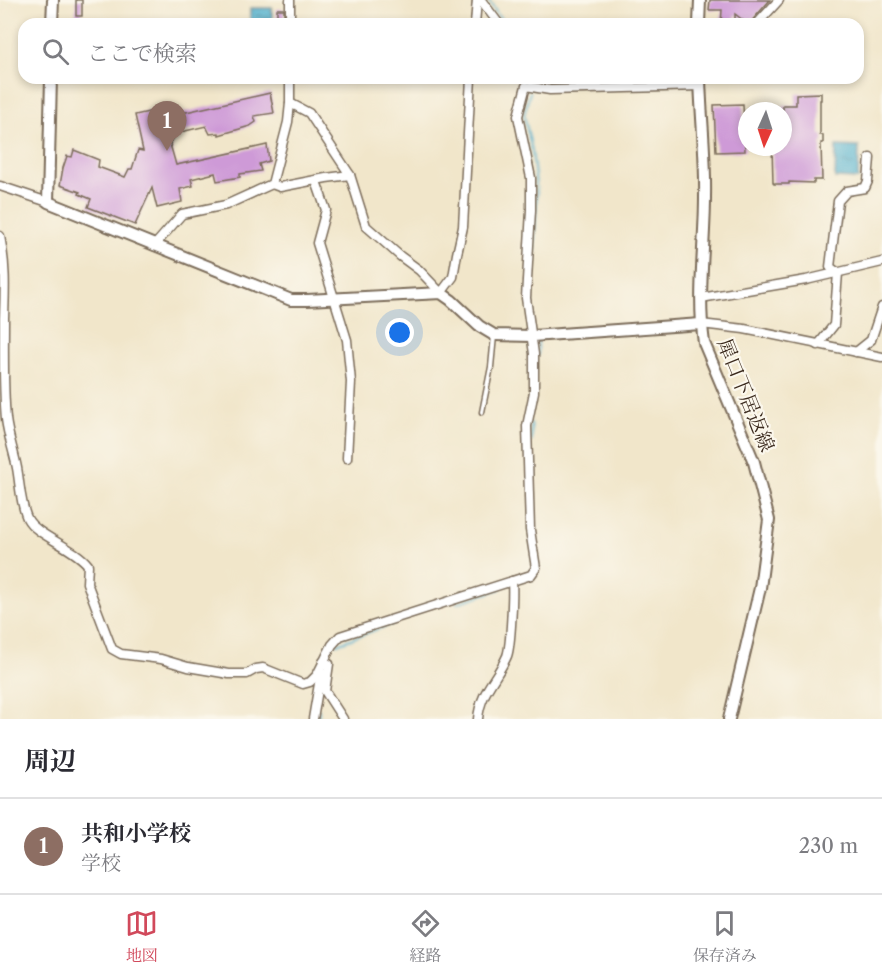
<!DOCTYPE html>
<html lang="ja">
<meta charset="utf-8">
<style>
body{margin:0;font-family:"Libre Caslon Text","Noto Serif JP",serif;background:#f2f2f3;color:#2b2b33}
.compass{position:absolute;left:738px;top:102px;width:54px;height:54px;border-radius:50%;background:#fff;box-shadow:0 3px 9px #0003;rotate:183deg}
.you{position:absolute;left:400px;top:333px;width:21px;height:21px;margin:-15px;border:4px solid #fff;border-radius:50%;background:#1a73e8;box-shadow:0 0 0 9px #1a73e833}
.badge{display:grid;place-items:center;width:39px;height:39px;border-radius:50%;background:#d1495b;color:#fff;font-size:20px;font-weight:700}
.pin{position:absolute;translate:-50% -50px;filter:drop-shadow(0 2px 3px #0008)}
.pin::after{content:'';position:absolute;top:32px;width:21px;height:18px;background:inherit;clip-path:polygon(0 0,100% 0,50% 100%)}
.list{margin:0;padding:0;list-style:none}
h2{display:flex;justify-content:space-between;align-items:center;height:78px;margin:0;padding:0 24px;font-size:26px}
h2 small{font-size:20px;font-weight:400;color:#7c7c81}
.list li{display:grid;grid-template-columns:39px 1fr auto;gap:18px;align-items:center;box-sizing:border-box;height:96px;padding:0 24px;border-top:2px solid #e1e1e2}
.list b{display:block;font-size:22px;white-space:nowrap}
.list p{margin:0;font-size:20px;white-space:nowrap;color:#7c7c81}
.list em{font-size:20px;font-style:normal;color:#7c7c81}
.icon{flex:none;width:33px;height:33px;fill:none;stroke:currentColor;stroke-width:2;stroke-linecap:round;stroke-linejoin:round}
.map{position:relative;flex:none;width:882px;height:719px;overflow:hidden}
.search{position:absolute;background:#fff;box-shadow:0 3px 9px #0003;left:18px;right:18px;top:18px;height:66px;display:flex;align-items:center;gap:15px;box-sizing:border-box;padding:0 21px;border-radius:18px;color:#7c7c81;font-size:22px}
.sheet{height:174px;background:#fff}
nav{display:flex;justify-content:space-around;align-items:center;box-sizing:border-box;height:84px;border-top:2px solid #e1e1e2;background:#fff;font-size:16px;color:#7c7c81}
nav a{display:grid;justify-items:center;gap:3px}
nav .on{color:#d1495b}
.map>svg:first-child{display:block}
.water{fill:url(#water-ripples);stroke:#446c74;stroke-width:1.5}
.lines{fill:none;stroke-linecap:round;stroke-linejoin:round}
.stream{stroke:#4cadcb;stroke-width:2}
.building{fill:#ce9ad7}
.lane-casing{stroke:#7b6c5a;stroke-width:7}
.street-casing{stroke:#7b6c5a;stroke-width:11}
.secondary-casing{stroke:#7b6c5a;stroke-width:14}
.lane{stroke:#fff;stroke-width:4}
.street{stroke:#fff;stroke-width:8}
.secondary{stroke:#fff;stroke-width:10}
.labels{text-anchor:middle;dominant-baseline:central;stroke-width:4.5;stroke-linejoin:round;paint-order:stroke}
.street-label{font-size:20px;fill:#3b2a1e;stroke:#fbf7ec}
</style>
<div class="map">
<svg width="882" height="719" viewBox="0 0 882 719">
<defs>
<pattern id="water-ripples" width="26" height="14" patternUnits="userSpaceOnUse" patternTransform="scale(1.5)"><rect width="26" height="14" fill="#4cadcb"/><path d="M2 4q2-2 4 0t4 0M15 11q2-2 4 0t4 0" fill="none" stroke="#408da4"/></pattern>
</defs>
<rect width="100%" height="100%" fill="#fbf7ec"/>
<filter id="ink" filterUnits="userSpaceOnUse"><feTurbulence type="fractalNoise" baseFrequency=".0167" numOctaves="2"/><feDisplacementMap in="SourceGraphic" scale="12" xChannelSelector="R" yChannelSelector="G"/><feConvolveMatrix kernelMatrix="1 2 1 2 8 2 1 2 1" color-interpolation-filters="sRGB"/></filter>
<filter id="wash" filterUnits="userSpaceOnUse"><feTurbulence type="fractalNoise" baseFrequency=".008" numOctaves="4" result="noise"/><feDisplacementMap in="SourceGraphic" scale="24" xChannelSelector="R" yChannelSelector="G"/><feGaussianBlur stdDeviation="1.35" result="paint"/><feColorMatrix in="noise" values="0 0 0 0 0 0 0 0 0 0 0 0 0 0 0 0 0 1.4 0 .05"/><feComposite in="paint" operator="in"/></filter>
<g filter="url(#wash)">
<rect width="100%" height="100%" fill="#f1e6ca"/>
<g class="water">
<rect x="250" y="8" width="22" height="16"/>
<path d="M836,146L859,147L858,179L835,178Z"/>
</g>
<g class="lines">
<g class="stream">
<path d="M488,0L504,24"/>
<path d="M531,78V79"/>
<path d="M530,92L524,115L532,151L537,194L532,293L533,317"/>
<path d="M538,340V355"/>
<path d="M531,423L532,441"/>
<path d="M457,603L500,589"/>
<path d="M337,644L394,623"/>
<path d="M318,719L319,710"/>
</g>
</g>
<g id="blocks">
<g class="building">
<rect x="76" y="0" width="6" height="16"/>
<path d="M710,0H770L749,24H748L735,14V24H721L722,10H709Z"/>
<rect x="277" y="9" width="7" height="15"/>
<path d="M270,93L274,113L254,116L256,122L250,126L219,135V133L210,134L206,126L177,133L170,144L176,165L267,145L269,161L259,164L261,171L240,174V177L217,181L215,173L191,179L193,186L180,189L182,202L157,208L152,188L135,225L88,207L91,199L79,194L80,192L60,185L63,168L67,156L72,157L74,150L99,160L98,167L125,177L129,169H132L138,150L143,151L135,115L162,109L164,117Z"/>
<path d="M821,93V100H820V135H823V143H821L822,180H814V183L789,182V184H774V183H773L772,147H783V105H796V94Z"/>
<path d="M743,104L745,151L716,152L714,105Z"/>
</g>
</g>
</g>
<g filter="url(#ink)">
<use href="#blocks" fill-opacity="0" stroke="#7b6c5a" stroke-width="1.5"/>
<g class="lines">
<g class="lane-casing">
<path id="lane" d="M482,412L491,367L494,336"/>
</g>
<g class="street-casing">
<g id="street">
<path d="M481,0L499,24"/>
<path d="M290,24V0"/>
<path d="M475,24L477,0"/>
<path d="M757,24L779,0"/>
<path d="M290,103L309,113L350,175L366,226L400,256L419,270L441,293L453,277L457,254L463,227L471,78"/>
<path d="M316,181L326,210L317,243L347,340L351,382L347,458"/>
<path d="M272,184L280,187L326,178L350,175"/>
<path d="M0,186L48,202"/>
<path d="M0,236C6,266 5,288 4,318C4,351 3,386 6,419C8,436 14,452 17,468C20,484 20,502 27,518C35,535 74,547 88,565L87,583L112,649L121,654L161,659L188,667L229,674H247L256,669L263,668L303,684L310,682L317,675L332,645L340,636L531,575L536,568L530,530L527,426L534,392V354L526,298L531,210V178L518,116L526,86L550,90L700,86"/>
<path d="M154,246L182,214L226,205L272,184L288,122L290,103V78"/>
<path d="M701,298L806,280L882,262"/>
<path d="M701,324L744,329L882,357"/>
<path d="M818,345L834,325L838,273L830,267L838,201L847,191L865,188L868,181L870,158"/>
<path d="M856,352L871,340L882,307"/>
<path d="M323,662L329,664L325,691L343,719"/>
<path d="M313,719L321,672"/>
<path d="M478,719C480,692 497,679 507,656C511,646 513,593 512,581"/>
</g>
</g>
<g class="secondary-casing">
<g id="secondary">
<path d="M52,24L53,0"/>
<path d="M699,24L700,0"/>
<path d="M51,78L48,202L291,300H307L441,293L451,300L479,326L494,335L532,336L701,324"/>
<path d="M700,78C701,118 706,157 705,197C705,245 697,295 704,343L754,462L769,520L760,588L729,719"/>
</g>
</g>
<use href="#lane" class="lane"/>
<use href="#street" class="street"/>
<use href="#secondary" class="secondary"/>
</g>
</g>
<g class="labels">
<g class="street-label">
<text transform="translate(746 395) rotate(68)">犀口下居返線</text>
</g>
</g>
</svg>
<svg class="compass" viewBox="-18 -18 36 36"><path d="M0-13l5 13h-10z" fill="#e53935"/><path d="M0 13l5-13h-10z" fill="#7c7c81"/></svg>
<div class="you"></div>
<div class="pin badge" style="left:167px;top:151px;background:#8d6e63">1</div>
<div class="search"><svg class="icon" aria-label="search" viewBox="0 0 24 24"><circle cx="10" cy="10" r="6"/><path d="M15 15l6 6"/></svg>ここで検索</div>
</div>
<section class="sheet">
<h2>周辺<small></small></h2>
<ul class="list">
<li><span class="badge" style="background:#8d6e63">1</span><div><b>共和小学校</b><p>学校</p></div><em>230 m</em></li>
</ul>
</section>
<nav>
<a class="on"><svg class="icon" aria-label="map" viewBox="0 0 24 24"><path d="M3 6l6-2 6 2 6-2v14l-6 2-6-2-6 2zM9 4v14M15 6v14"/></svg>地図</a>
<a><svg class="icon" aria-label="directions" viewBox="0 0 24 24"><path d="M12 3l9 9-9 9-9-9zM9 14v-3h6M13 9l2 2-2 2"/></svg>経路</a>
<a><svg class="icon" aria-label="saved" viewBox="0 0 24 24"><path d="M7 4h10v16l-5-4-5 4z"/></svg>保存済み</a>
</nav>
